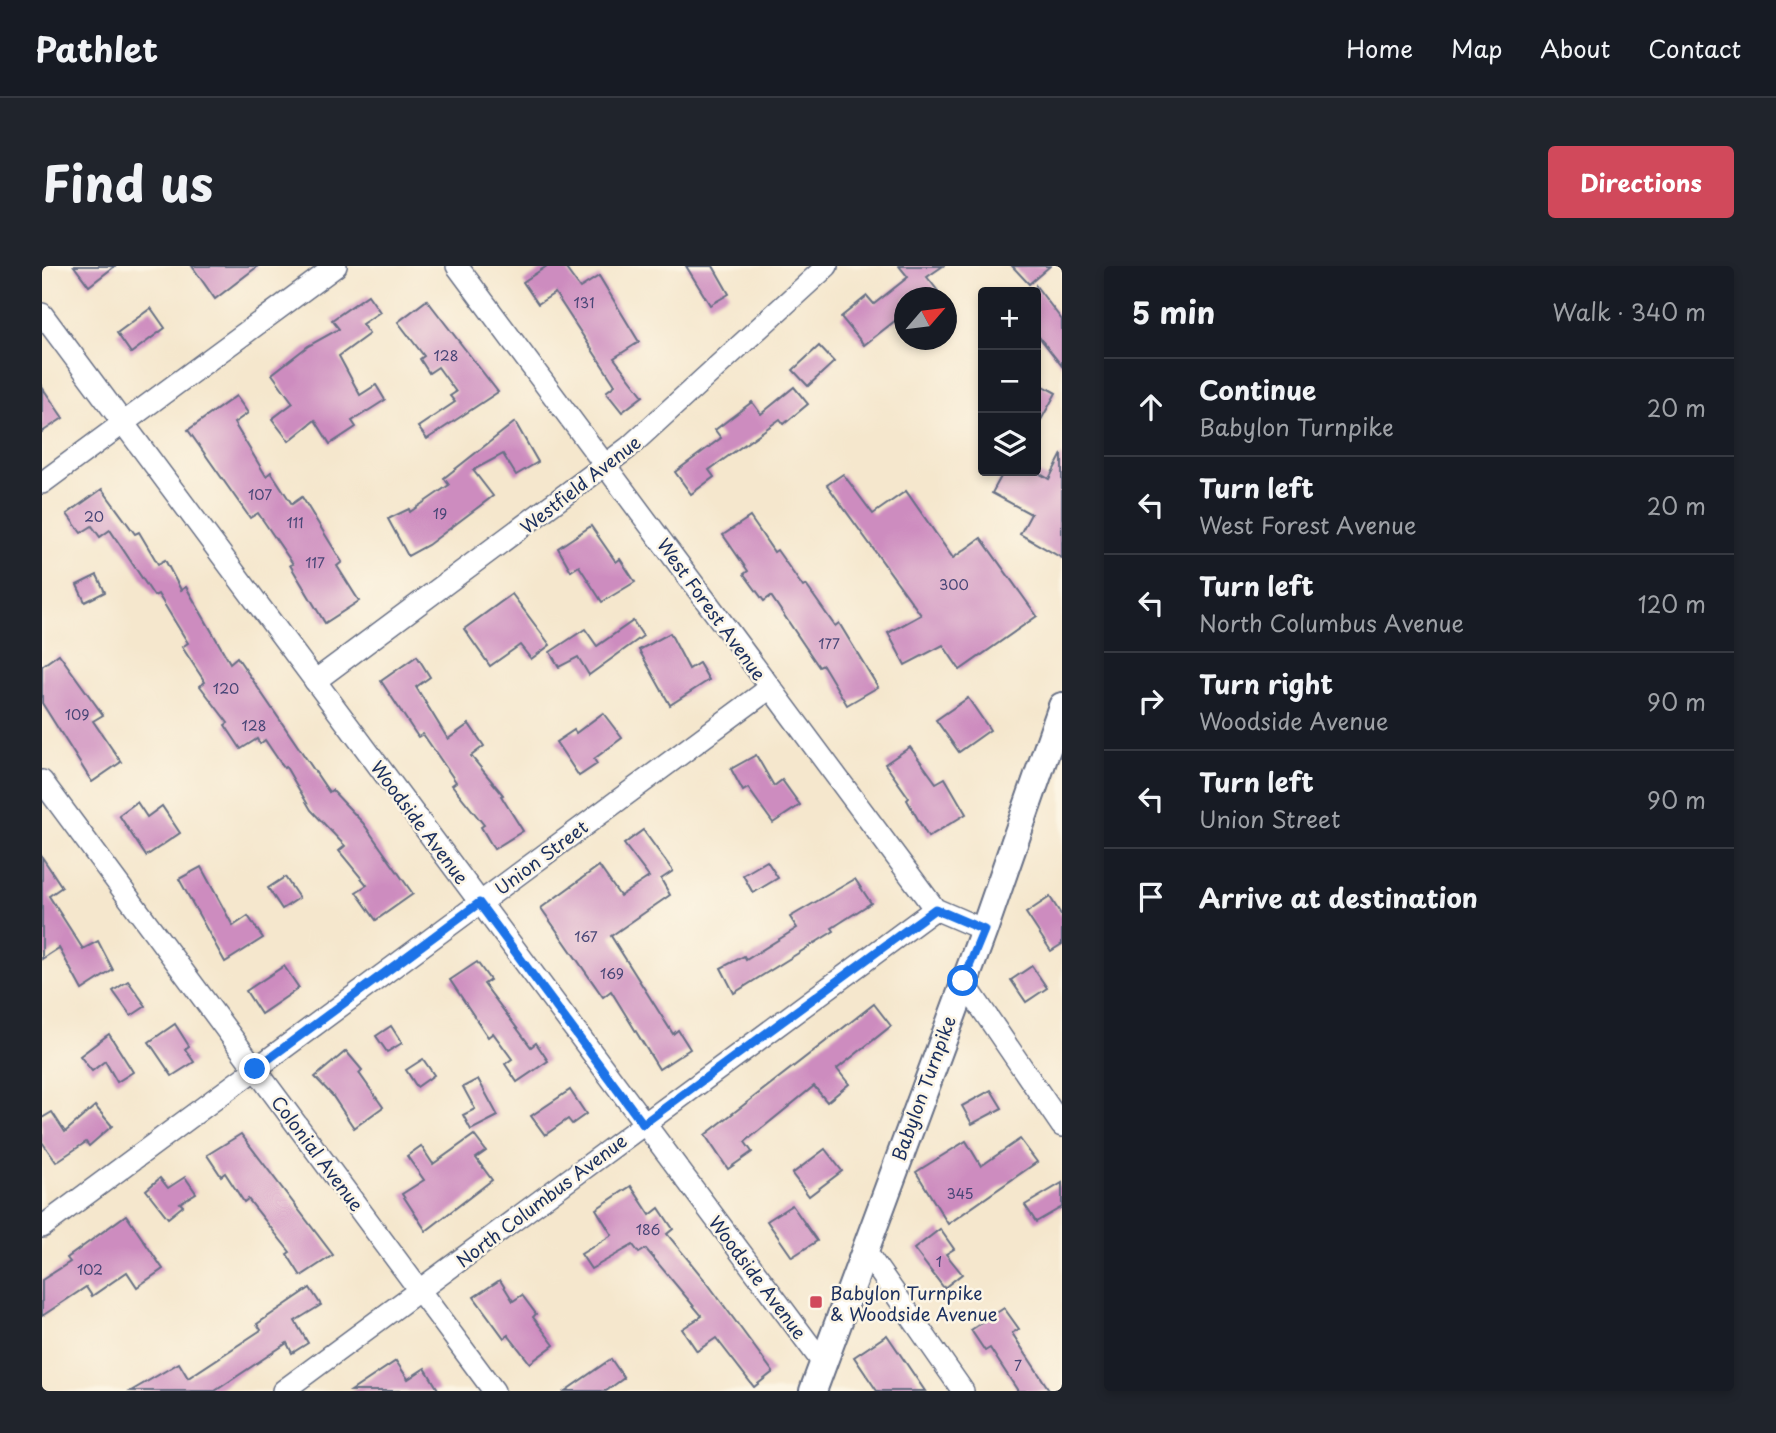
<!DOCTYPE html>
<meta charset="utf-8">
<style>
body{margin:0;font-family:"Playpen Sans",sans-serif;background:#20242c;color:#f1f3f6}
.controls{position:absolute;right:21px;top:21px;display:grid;overflow:hidden;border-radius:7px;box-shadow:0 4px 10px #0003}
.controls button{width:63px;height:63px;display:grid;place-items:center;padding:0;border:0;border-bottom:2px solid #363941;background:#171b24;color:#f1f3f6;font:35px sans-serif}
.compass{position:absolute;left:852px;top:21px;width:63px;height:63px;border-radius:50%;background:#171b24;box-shadow:0 4px 10px #0003;rotate:62deg}
.stop{position:absolute;width:21px;height:21px;margin:-16px;border:5px solid #1a73e8;border-radius:50%;background:#fff}
.stop.end{background:#1a73e8;border-color:#fff;box-shadow:0 2px 7px #0008}
.list{margin:0;padding:0;list-style:none}
h2{display:flex;justify-content:space-between;align-items:center;height:91px;margin:0;padding:0 28px;font-size:30px}
h2 small{font-size:23px;font-weight:400;color:#9ea1a6}
.list li{display:grid;grid-template-columns:46px 1fr auto;gap:21px;align-items:center;box-sizing:border-box;height:98px;padding:0 28px;border-top:2px solid #363941}
.list b{display:block;font-size:26px;white-space:nowrap}
.list p{margin:0;font-size:23px;white-space:nowrap;color:#9ea1a6}
.list em{font-size:23px;font-style:normal;color:#9ea1a6}
.icon{flex:none;width:38px;height:38px;fill:none;stroke:currentColor;stroke-width:2;stroke-linecap:round;stroke-linejoin:round}
.map{position:relative;flex:none;width:1020px;height:1125px;overflow:hidden;border-radius:7px}
header{display:flex;align-items:center;gap:42px;box-sizing:border-box;height:98px;padding:0 35px;background:#171b24;border-bottom:2px solid #363941}
header strong{font-size:33px}
nav{display:flex;gap:38px;margin-inline-start:auto;font-size:24px}
.intro{display:flex;align-items:center;justify-content:space-between;box-sizing:border-box;height:168px;padding:0 42px}
h1{margin:0;font-size:49px}
.button{padding:18px 32px;border-radius:7px;background:#d1495b;color:#fff;font-size:24px;font-weight:700}
main{display:flex;gap:42px;padding:0 42px}
aside{flex:1;background:#171b24;border-radius:7px;box-shadow:0 4px 10px #0003}
.map>svg:first-child{display:block}
.building{fill:#cd8cbf}
.lines{fill:none;stroke-linecap:round;stroke-linejoin:round}
.minor-casing{stroke:#676f85;stroke-width:24}
.major-casing{stroke:#676f85;stroke-width:30}
.minor{stroke:#fff;stroke-width:21}
.major{stroke:#fff;stroke-width:26}
.route{stroke:#1a73e8;stroke-width:9}
.poi-dot{fill:#d1495b;stroke:#fcf5e5;stroke-width:2.5}
.labels{text-anchor:middle;dominant-baseline:central;stroke-width:5;stroke-linejoin:round;paint-order:stroke}
.number-label{font-size:14px;fill:#484676}
.street-label{font-size:18px;fill:#1b2f5e;stroke:#fcf5e5}
.poi-label{font-size:18px;fill:#1b2f5e;stroke:#fcf5e5;text-anchor:start}
</style>
<header>
<strong>Pathlet</strong>
<nav><a>Home</a><a>Map</a><a>About</a><a>Contact</a></nav>
</header>
<div class="intro"><h1>Find us</h1><a class="button">Directions</a></div>
<main>
<div class="map">
<svg width="1020" height="1125" viewBox="0 0 1020 1125">
<rect width="100%" height="100%" fill="#fcf5e5"/>
<filter id="ink" filterUnits="userSpaceOnUse"><feTurbulence type="fractalNoise" baseFrequency=".0143" numOctaves="2"/><feDisplacementMap in="SourceGraphic" scale="14" xChannelSelector="R" yChannelSelector="G"/><feConvolveMatrix kernelMatrix="1 2 1 2 8 2 1 2 1" color-interpolation-filters="sRGB"/></filter>
<filter id="wash" filterUnits="userSpaceOnUse"><feTurbulence type="fractalNoise" baseFrequency=".00686" numOctaves="4" result="noise"/><feDisplacementMap in="SourceGraphic" scale="28" xChannelSelector="R" yChannelSelector="G"/><feGaussianBlur stdDeviation="1.57" result="paint"/><feColorMatrix in="noise" values="0 0 0 0 0 0 0 0 0 0 0 0 0 0 0 0 0 1.4 0 .05"/><feComposite in="paint" operator="in"/></filter>
<g filter="url(#wash)">
<rect width="100%" height="100%" fill="#f5e7cd"/>
<g id="blocks">
<g class="building">
<path d="M32,0H73L47,20Z"/>
<path d="M150,0H216L173,33Z"/>
<path d="M505,0H522L538,22L557,10L597,76L572,92L601,130L580,146L564,126L573,119L513,27L496,38L481,16Z"/>
<path d="M644,0H671L687,28L668,39Z"/>
<path d="M857,0H901L885,11L896,25L888,32H863V47L822,79L799,51L825,30L832,38L866,11Z"/>
<path d="M970,0H1008L987,18Z"/>
<path d="M994,20L1020,54V100L994,67Z"/>
<path d="M326,29L338,46L320,58L327,68L297,90L318,129L334,119L343,134L310,155L314,161L288,178L273,154L247,175L230,153L251,137L230,108L266,80L297,63L290,54Z"/>
<path d="M385,34L456,126L385,173L376,161L413,136L408,130L414,126L396,101L387,107L378,93L382,90L356,56Z"/>
<path d="M109,42L123,62L89,87L75,67Z"/>
<path d="M777,80L792,96L766,120L751,104Z"/>
<path d="M994,116L1014,127L994,163Z"/>
<path d="M0,121L21,152L0,166Z"/>
<path d="M752,121L766,138L742,158L738,153L667,204L672,211L649,228L633,206L679,172L673,164L710,136L719,148Z"/>
<path d="M194,130L206,147L192,157L224,210L229,206L250,238L260,231L300,296L295,300L317,335L283,357L248,299L251,298L216,247L208,252L146,164Z"/>
<path d="M473,156L496,196L474,209L461,188L431,204L451,230L386,279L366,290L346,253L367,243L368,246L407,219L402,212Z"/>
<path d="M1020,188V292L978,268L989,248L950,227L962,205H993L1007,213Z"/>
<path d="M801,208L831,248L864,225L911,292L939,272L995,350L918,404L901,379L863,399L846,367L879,349L785,219Z"/>
<path d="M60,223L93,268L97,266L116,298L123,294L139,324L144,321L188,397L195,391L287,526L290,524L321,557L371,628L334,654L314,626L325,619L297,585L303,580L269,544L244,501L242,502L223,474L218,478L215,473L199,483L183,459L186,457L158,420L163,416L140,381L146,377L116,328L112,330L68,264L58,271L50,260L39,267L25,248Z"/>
<path d="M708,251L732,286L735,284L761,321L764,319L793,360L797,357L836,421L805,439L781,399L777,401L729,330L722,335L702,308L706,305L681,269Z"/>
<path d="M549,260L574,296L578,293L593,316L560,336L537,300L529,305L516,282Z"/>
<path d="M55,309L63,326L43,336L35,319Z"/>
<path d="M470,328L508,379L489,393L478,379L448,400L422,363Z"/>
<path d="M591,355L601,370L547,409L536,391L517,401L508,386L543,363L555,380Z"/>
<path d="M628,367L647,403L657,397L667,414L628,439L597,384Z"/>
<path d="M17,388L61,449L51,455L79,496L50,516L0,437V400Z"/>
<path d="M375,390L388,411L374,421L406,473L427,458L442,480L429,490L461,529L459,530L481,565L452,583L439,561L442,559L410,519L414,516L381,468L376,471L339,415Z"/>
<path d="M926,432L948,464L917,486L894,454Z"/>
<path d="M561,447L580,472L552,493L555,498L537,510L514,476L532,464L534,467Z"/>
<path d="M868,481L894,517L903,512L924,548L886,571L865,534L867,532L843,498Z"/>
<path d="M714,489L732,520L740,514L758,539L731,557L706,522L701,525L689,503Z"/>
<path d="M95,536L105,551L120,540L138,567L104,590L77,549Z"/>
<path d="M601,564L631,605L619,613L628,629L569,670L631,768L636,764L648,783L617,803L569,725L561,731L499,642L557,600L578,630L607,611L582,578Z"/>
<path d="M0,591L20,621L7,630L41,683L56,675L71,704L40,724L17,682L0,693Z"/>
<path d="M725,595L736,612L711,627L701,609Z"/>
<path d="M159,601L191,660L206,650L221,672L183,696L137,613Z"/>
<path d="M243,611L257,632L240,643L226,622Z"/>
<path d="M813,613L829,637L790,662L792,665L692,727L679,702L702,690L704,694L755,662L748,651Z"/>
<path d="M1008,631L1020,650V678L1009,685L984,647Z"/>
<path d="M435,696L448,714L442,718L489,781L494,777L506,795L475,816L463,798L470,793L451,767L446,771L408,714Z"/>
<path d="M242,700L257,722L219,748L204,725Z"/>
<path d="M990,700L1005,722L984,736L969,714Z"/>
<path d="M86,715L104,740L89,750L71,725Z"/>
<path d="M832,738L849,760L795,803L807,818L785,836L772,820L703,876L710,886L686,903L663,869Z"/>
<path d="M133,758L147,780L143,783L152,796L130,810L107,776Z"/>
<path d="M349,760L360,777L345,786L334,770Z"/>
<path d="M67,768L91,806L75,816L63,795L50,805L38,790Z"/>
<path d="M304,785L320,804L317,807L341,841L312,862L290,829L273,811Z"/>
<path d="M381,793L392,809L375,821L364,804Z"/>
<path d="M436,813L456,850L429,864L421,849L433,843L421,821Z"/>
<path d="M528,824L544,848L530,858L526,853L503,869L489,850Z"/>
<path d="M949,824L960,842L930,858L920,840Z"/>
<path d="M53,840L70,860L47,880L44,876L14,896L0,876V852L10,846L23,866Z"/>
<path d="M199,868L291,989L259,1010L245,988L248,986L206,933L202,936L183,907L179,910L165,889Z"/>
<path d="M432,869L444,885L434,892L450,914L384,965L360,928L382,914L365,890L379,880L391,898Z"/>
<path d="M978,873L995,896L906,958L874,906L924,875L939,900Z"/>
<path d="M783,883L800,905L767,930L750,908Z"/>
<path d="M143,911L154,927L138,937L141,940L126,952L104,924L118,912L126,922Z"/>
<path d="M1020,917V941L994,956L983,939Z"/>
<path d="M589,920L608,949L617,942L631,963L625,968L666,1018L731,1106L712,1121L674,1072L655,1085L640,1063L660,1050L604,983L597,987L591,979L549,1003L539,988L570,969L554,943Z"/>
<path d="M750,939L775,975L750,991L725,955Z"/>
<path d="M84,949L121,1003L95,1021L85,1006L50,1030L44,1021L0,1050V1014L28,996L25,992Z"/>
<path d="M898,963L912,983L904,988L920,1008L902,1022L872,983Z"/>
<path d="M458,1014L471,1035L480,1029L494,1048L491,1051L512,1079L488,1097L466,1069L462,1072L432,1031Z"/>
<path d="M268,1022L279,1039L253,1055L266,1077L250,1087L245,1077L173,1125H89L137,1097L146,1112L219,1064L215,1058Z"/>
<path d="M962,1042L977,1063L970,1067L1008,1125H976L948,1082L943,1085L929,1064Z"/>
<path d="M845,1069L883,1125H835L812,1091Z"/>
<path d="M569,1093L582,1112L564,1125H523Z"/>
<path d="M354,1095L366,1113L383,1102L397,1125H309Z"/>
</g>
</g>
</g>
<g filter="url(#ink)">
<use href="#blocks" fill-opacity="0" stroke="#676f85" stroke-width="2"/>
<g class="lines">
<g class="minor-casing">
<g id="minor">
<path d="M415,0L893,643L942,664"/>
<path d="M0,48L781,1097"/>
<path d="M0,217L294,0"/>
<path d="M273,415L586,182L785,0"/>
<path d="M0,515L452,1125"/>
<path d="M921,715L1020,860"/>
<path d="M0,961L728,422"/>
<path d="M822,983L921,1125"/>
<path d="M241,1125L893,643"/>
</g>
</g>
<g class="major-casing">
<path id="major" d="M771,1125L942,664L1020,440"/>
</g>
<use href="#minor" class="minor"/>
<use href="#major" class="major"/>
</g>
</g>
<g class="lines" filter="url(#ink)">
<path class="route" d="M213,803L437,637L601,858L893,643L942,664L921,715"/>
</g>
<rect class="poi-dot" x="767" y="1029" width="14" height="14" rx="3.5"/>
<g class="labels">
<g class="number-label">
<text x="542" y="36">131</text>
<text x="404" y="89">128</text>
<text x="218" y="228">107</text>
<text x="398" y="247">19</text>
<text x="52" y="250">20</text>
<text x="253" y="256">111</text>
<text x="273" y="296">117</text>
<text x="912" y="318">300</text>
<text x="787" y="377">177</text>
<text x="184" y="422">120</text>
<text x="35" y="448">109</text>
<text x="212" y="459">128</text>
<text x="544" y="670">167</text>
<text x="570" y="707">169</text>
<text x="918" y="927">345</text>
<text x="606" y="963">186</text>
<text x="897" y="995">1</text>
<text x="48" y="1003">102</text>
<text x="976" y="1099">7</text>
</g>
<g class="street-label">
<text transform="translate(538 218) rotate(-38)">Westfield Avenue</text>
<text transform="translate(670 343) rotate(54)">West Forest Avenue</text>
<text transform="translate(378 556) rotate(53)">Woodside Avenue</text>
<text transform="translate(499 591) rotate(-37)">Union Street</text>
<text transform="translate(881 822) rotate(-70)">Babylon Turnpike</text>
<text transform="translate(276 887) rotate(53)">Colonial Avenue</text>
<text transform="translate(499 934) rotate(-37)">North Columbus Avenue</text>
<text transform="translate(716 1011) rotate(53)">Woodside Avenue</text>
</g>
<g class="poi-label">
<text x="788" y="1026">Babylon Turnpike<tspan x="788" dy="21">&amp; Woodside Avenue</tspan></text>
</g>
</g>
</svg>
<div class="controls">
<button>+</button>
<button>−</button>
<button><svg class="icon" aria-label="layers" viewBox="0 0 24 24"><path d="M12 4l9 5-9 5-9-5zM3 14l9 5 9-5"/></svg></button>
</div>
<svg class="compass" viewBox="-18 -18 36 36"><path d="M0-13l5 13h-10z" fill="#e53935"/><path d="M0 13l5-13h-10z" fill="#9ea1a6"/></svg>
<div class="stop" style="left:921px;top:715px"></div>
<div class="stop end" style="left:213px;top:803px"></div>
</div>
<aside>
<h2>5 min<small>Walk · 340 m</small></h2>
<ul class="list">
<li><svg class="icon" aria-label="ahead" viewBox="0 0 24 24"><path d="M12 20V5M6 11l6-6 6 6"/></svg><div><b>Continue</b><p>Babylon Turnpike</p></div><em>20 m</em></li>
<li><svg class="icon" aria-label="left" viewBox="0 0 24 24"><path d="M17 20v-9H6M10 6l-5 5 5 5"/></svg><div><b>Turn left</b><p>West Forest Avenue</p></div><em>20 m</em></li>
<li><svg class="icon" aria-label="left" viewBox="0 0 24 24"><path d="M17 20v-9H6M10 6l-5 5 5 5"/></svg><div><b>Turn left</b><p>North Columbus Avenue</p></div><em>120 m</em></li>
<li><svg class="icon" aria-label="right" viewBox="0 0 24 24"><path d="M7 20v-9h11M14 6l5 5-5 5"/></svg><div><b>Turn right</b><p>Woodside Avenue</p></div><em>90 m</em></li>
<li><svg class="icon" aria-label="left" viewBox="0 0 24 24"><path d="M17 20v-9H6M10 6l-5 5 5 5"/></svg><div><b>Turn left</b><p>Union Street</p></div><em>90 m</em></li>
<li><svg class="icon" aria-label="arrive" viewBox="0 0 24 24"><path d="M6 21V4h12l-3 4 3 4H6"/></svg><div><b>Arrive at destination</b></div></li>
</ul>
</aside>
</main>
